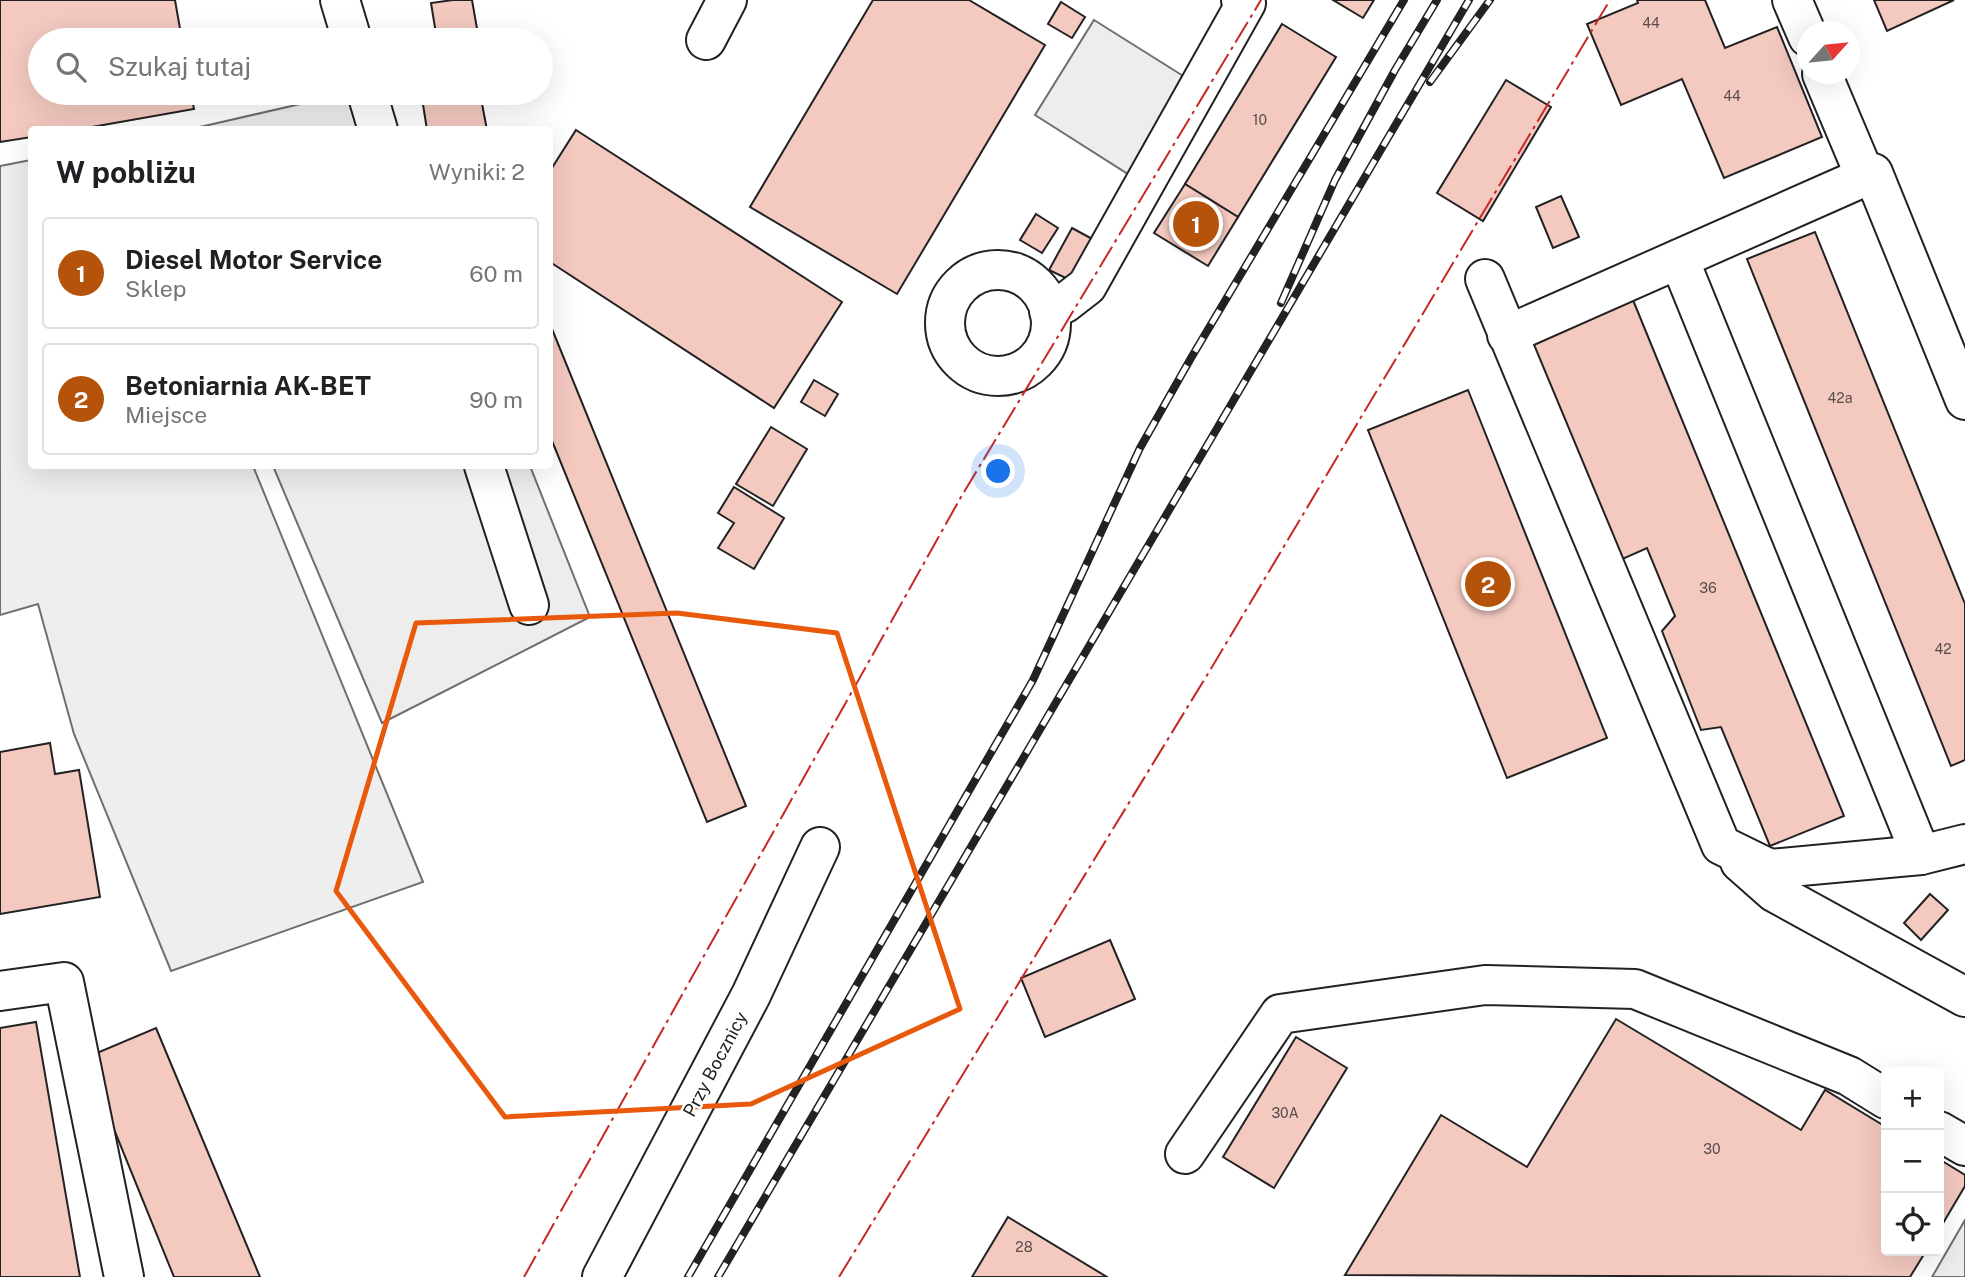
<!DOCTYPE html>
<html lang="pl">
<meta charset="utf-8">
<style>
body{margin:0;font-family:"Public Sans",sans-serif;background:#f2f2f2;color:#202124}
.controls{position:absolute;right:21px;bottom:21px;display:grid;overflow:hidden;border-radius:7px;box-shadow:0 7px 28px #0002}
.controls button{width:63px;height:63px;display:grid;place-items:center;padding:0;border:0;border-bottom:2px solid #e0e0e0;background:#fff;color:#202124;font:35px sans-serif}
.compass{position:absolute;left:1797px;top:21px;width:63px;height:63px;border-radius:50%;background:#fff;box-shadow:0 7px 28px #0002;rotate:63deg}
.you{position:absolute;left:999px;top:472px;width:24px;height:24px;margin:-18px;border:5px solid #fff;border-radius:50%;background:#1a73e8;box-shadow:0 0 0 10px #1a73e833}
.badge{display:grid;place-items:center;width:46px;height:46px;border-radius:50%;background:#b45309;color:#fff;font-size:23px;font-weight:700}
.pin{position:absolute;translate:-50% -50%;border:4px solid #fff;box-shadow:0 2px 7px #0006}
.list{margin:0;padding:0;list-style:none}
h2{display:flex;justify-content:space-between;align-items:center;height:91px;margin:0;padding:0 28px;font-size:30px}
h2 small{font-size:23px;font-weight:400;color:#757577}
.list li{display:grid;grid-template-columns:46px 1fr auto;gap:21px;align-items:center;box-sizing:border-box;height:112px;margin:0 14px 14px;padding:0 14px;border:2px solid #e0e0e0;border-radius:7px}
.list b{display:block;font-size:26px;white-space:nowrap}
.list p{margin:0;font-size:23px;white-space:nowrap;color:#757577}
.list em{font-size:23px;font-style:normal;color:#757577}
.icon{flex:none;width:38px;height:38px;fill:none;stroke:currentColor;stroke-width:2;stroke-linecap:round;stroke-linejoin:round}
.map{position:relative;flex:none;width:1965px;height:1277px;overflow:hidden}
.search{position:absolute;background:#fff;box-shadow:0 7px 28px #0002;left:28px;top:28px;width:525px;height:77px;display:flex;align-items:center;gap:18px;box-sizing:border-box;padding:0 24px;border-radius:38px;color:#757577;font-size:26px}
.panel{position:absolute;background:#fff;box-shadow:0 7px 28px #0002;left:28px;top:126px;width:525px;height:343px;border-radius:7px}
.map>svg:first-child{display:block}
.green{fill:#eee;stroke:#6f6f6f;stroke-width:2}
.parking{fill:#ededed;stroke:#6f6f6f;stroke-width:2}
.building{fill:#f3c9c0;stroke:#222;stroke-width:2}
.lines{fill:none;stroke-linecap:round;stroke-linejoin:round}
.minor-casing{stroke:#222;stroke-width:42}
.minor{stroke:#fff;stroke-width:38}
.rail-casing{stroke:#222;stroke-width:8}
.rail{stroke:#fff;stroke-width:5;stroke-dasharray:16;stroke-linecap:butt}
.power{stroke:#c62828;stroke-width:2;stroke-dasharray:24 5 3.5 5;stroke-linecap:butt}
.marked{fill:none;stroke:#e8590c;stroke-width:5;stroke-linejoin:round}
.labels{text-anchor:middle;dominant-baseline:central;stroke-width:5;stroke-linejoin:round;paint-order:stroke}
.number-label{font-size:14px;fill:#564c4a}
.street-label{font-size:18px;fill:#222;stroke:#fff}
</style>
<div class="map">
<svg width="1965" height="1277" viewBox="0 0 1965 1277">
<rect width="100%" height="100%" fill="#fff"/>
<path class="green" d="M31,160L32,466H253L423,882L171,971L74,734L38,604L0,615V166Z"/>
<g class="parking">
<path d="M1094,20L1188,79L1128,174L1035,115Z"/>
<path d="M348,93L396,130H187Z"/>
<path d="M273,466H530L590,617L382,723Z"/>
<path d="M1965,1220V1277H1932Z"/>
</g>
<g class="building">
<path d="M0,0H175L182,40H40V93H191L194,109L75,130H32V137L0,142Z"/>
<path d="M453,0H472L479,40H437L431,3Z"/>
<path d="M873,0H969L1045,45L897,294L750,207Z"/>
<path d="M1333,0H1374L1363,18Z"/>
<path d="M1637,0H1705L1725,48L1777,27L1822,137L1724,178L1682,79L1621,105L1587,24L1638,3Z"/>
<path d="M1874,0H1954L1887,31Z"/>
<path d="M1061,2L1085,17L1072,38L1048,24Z"/>
<path d="M1282,24L1336,57L1238,217L1185,184Z"/>
<path d="M1506,80L1551,107L1483,221L1437,193Z"/>
<path d="M451,93H480L487,130H427L422,98Z"/>
<path d="M576,130L842,302L774,408L550,262V171Z"/>
<path d="M1185,184L1238,217L1208,266L1154,233Z"/>
<path d="M1561,196L1579,237L1553,248L1536,207Z"/>
<path d="M1036,214L1058,228L1042,253L1020,240Z"/>
<path d="M1072,228L1096,241L1074,282L1049,270Z"/>
<path d="M1815,232L1965,604V760L1951,766L1747,259Z"/>
<path d="M1633,300L1844,816L1770,846L1721,727L1701,730L1662,631L1675,616L1647,548L1618,561L1529,342Z"/>
<path d="M550,324L746,806L707,822L550,436Z"/>
<path d="M814,380L838,394L825,416L801,402Z"/>
<path d="M1468,390L1607,738L1507,778L1368,430Z"/>
<path d="M771,427L807,449L773,506L736,484Z"/>
<path d="M734,487L784,518L754,569L718,548L734,523L718,513Z"/>
<path d="M50,743L55,774L79,770L100,897L0,914V752Z"/>
<path d="M1930,894L1948,910L1921,940L1904,923Z"/>
<path d="M1110,940L1135,999L1045,1037L1021,978Z"/>
<path d="M1616,1019L1801,1130L1825,1090L1886,1127V1251H1926L1910,1277L1345,1275L1441,1115L1527,1167Z"/>
<path d="M36,1022L80,1277H0V1028Z"/>
<path d="M156,1028L260,1277H174L85,1058Z"/>
<path d="M1296,1037L1347,1068L1274,1188L1223,1157Z"/>
<path d="M1939,1159L1965,1175V1186L1939,1230Z"/>
<path d="M1008,1217L1107,1277H972Z"/>
</g>
<g class="lines">
<g class="minor-casing">
<g id="minor">
<path d="M340,0L352,40"/>
<path d="M1792,0L1808,37"/>
<path d="M706,40L727,0"/>
<path d="M1822,74L1865,176"/>
<path d="M367,93L378,130"/>
<path d="M1679,259L1921,855L1965,844"/>
<circle cx="998" cy="323" r="53"/>
<path d="M1485,279L1721,845L1770,869L1921,855"/>
<path d="M1049,311L1065,303L1087,286L1246,3L1241,0"/>
<path d="M1507,335L1873,173L1965,400"/>
<path d="M484,466L529,605"/>
<path d="M1740,862L1774,892L1965,997"/>
<path d="M0,991L64,982L124,1277"/>
<path d="M1939,1131L1965,1146"/>
<path d="M1185,1154L1280,1014L1485,985L1635,989L1849,1076L1886,1099"/>
<path d="M602,1277L751,995L820,847"/>
</g>
</g>
<use href="#minor" class="minor"/>
<g class="rail-casing">
<g id="rail">
<path d="M1430,82L1490,0"/>
<path d="M1281,303L1335,180L1395,70L1437,0"/>
<path d="M688,1277L1033,680L1140,448L1191,358L1404,0"/>
<path d="M718,1277L1469,0"/>
</g>
</g>
<use href="#rail" class="rail"/>
<g class="power">
<path d="M524,1277L961,497L1261,0"/>
<path d="M839,1277L1212,667L1610,0"/>
</g>
</g>
<path class="marked" d="M677,613L837,633L960,1009L751,1104L505,1117L336,891L416,623Z"/>
<g class="labels">
<g class="number-label">
<text x="1651" y="23">44</text>
<text x="1732" y="96">44</text>
<text x="1260" y="120">10</text>
<text x="1840" y="398">42a</text>
<text x="1708" y="588">36</text>
<text x="1943" y="649">42</text>
<text x="1285" y="1113">30A</text>
<text x="1712" y="1149">30</text>
<text x="1024" y="1247">28</text>
</g>
<g class="street-label">
<text transform="translate(715 1064) rotate(-62)">Przy Bocznicy</text>
</g>
</g>
</svg>
<div class="controls">
<button>+</button>
<button>−</button>
<button><svg class="icon" aria-label="locate" viewBox="0 0 24 24"><circle cx="12" cy="12" r="6"/><path d="M12 2v4M12 18v4M2 12h4M18 12h4"/></svg></button>
</div>
<svg class="compass" viewBox="-18 -18 36 36"><path d="M0-13l5 13h-10z" fill="#e53935"/><path d="M0 13l5-13h-10z" fill="#757577"/></svg>
<div class="you"></div>
<div class="pin badge" style="left:1196px;top:224px">1</div>
<div class="pin badge" style="left:1488px;top:584px">2</div>
<div class="search"><svg class="icon" aria-label="search" viewBox="0 0 24 24"><circle cx="10" cy="10" r="6"/><path d="M15 15l6 6"/></svg>Szukaj tutaj</div>
<section class="panel">
<h2>W pobliżu<small>Wyniki: 2</small></h2>
<ul class="list">
<li><span class="badge">1</span><div><b>Diesel Motor Service</b><p>Sklep</p></div><em>60 m</em></li>
<li><span class="badge">2</span><div><b>Betoniarnia AK-BET</b><p>Miejsce</p></div><em>90 m</em></li>
</ul>
</section>
</div>
